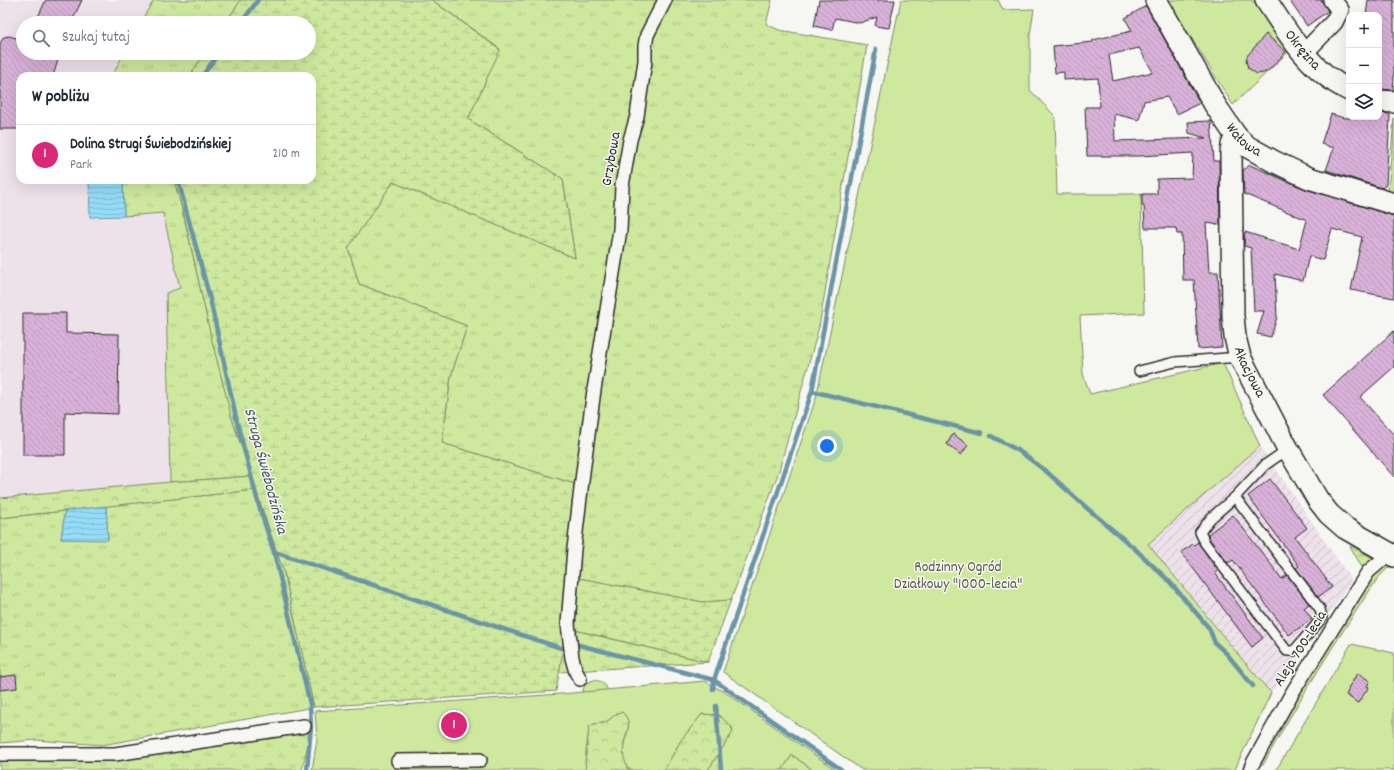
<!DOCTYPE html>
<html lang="pl">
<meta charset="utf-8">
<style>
body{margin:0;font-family:Dekko,sans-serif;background:#f2f2f3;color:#1f2937}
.controls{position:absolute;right:12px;top:12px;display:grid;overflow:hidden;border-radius:8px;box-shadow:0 4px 16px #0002}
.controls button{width:36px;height:36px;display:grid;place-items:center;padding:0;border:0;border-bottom:1px solid #e0e1e3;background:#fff;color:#1f2937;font:20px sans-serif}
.you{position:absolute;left:827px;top:446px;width:14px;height:14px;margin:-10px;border:3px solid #fff;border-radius:50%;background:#1a73e8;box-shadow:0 0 0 6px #1a73e833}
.badge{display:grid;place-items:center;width:26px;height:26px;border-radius:50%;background:#db2777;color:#fff;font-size:13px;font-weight:700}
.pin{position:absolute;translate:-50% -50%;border:2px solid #fff;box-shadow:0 1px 4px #0006}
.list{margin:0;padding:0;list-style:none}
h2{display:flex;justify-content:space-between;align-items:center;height:52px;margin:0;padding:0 16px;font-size:17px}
h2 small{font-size:13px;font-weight:400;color:#747a83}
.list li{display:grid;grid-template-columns:26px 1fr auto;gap:12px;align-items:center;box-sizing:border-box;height:60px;padding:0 16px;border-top:1px solid #e0e1e3}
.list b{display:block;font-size:15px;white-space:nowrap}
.list p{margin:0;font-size:13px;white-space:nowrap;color:#747a83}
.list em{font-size:13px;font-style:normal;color:#747a83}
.icon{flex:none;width:22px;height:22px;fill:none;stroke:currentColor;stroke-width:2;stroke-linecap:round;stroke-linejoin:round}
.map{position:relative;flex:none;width:1394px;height:770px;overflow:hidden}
.search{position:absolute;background:#fff;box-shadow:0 4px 16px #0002;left:16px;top:16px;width:300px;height:44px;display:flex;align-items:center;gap:10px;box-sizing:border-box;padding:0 14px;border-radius:22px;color:#747a83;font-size:15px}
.panel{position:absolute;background:#fff;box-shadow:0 4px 16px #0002;left:16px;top:72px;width:300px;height:112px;border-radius:12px}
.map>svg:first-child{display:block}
.built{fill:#ede1ea}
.industrial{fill:url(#industrial-furrows)}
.grass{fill:url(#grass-tufts);stroke:#7c8a64}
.forest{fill:url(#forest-crowns);stroke:#7c8a64}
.wetland{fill:url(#wetland-marsh);stroke:#7c8a64}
.green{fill:#cee89e;stroke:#7c8a64}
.water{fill:url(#water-rules);stroke:#6b95a5}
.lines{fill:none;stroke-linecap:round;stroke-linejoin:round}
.stream{stroke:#6b95a5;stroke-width:4.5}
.building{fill:url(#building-back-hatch);stroke:#2b2b2b;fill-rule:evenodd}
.service-casing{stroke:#2b2b2b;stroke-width:12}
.pedestrian-casing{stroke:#2b2b2b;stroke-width:16}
.minor-casing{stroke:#2b2b2b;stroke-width:20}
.tertiary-casing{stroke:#2b2b2b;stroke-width:24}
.service{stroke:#f6f6f2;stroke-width:9}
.pedestrian{stroke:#f6f6f2;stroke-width:13}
.minor{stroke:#f6f6f2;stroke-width:17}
.tertiary{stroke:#f6f6f2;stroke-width:21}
.labels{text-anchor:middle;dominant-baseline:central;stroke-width:3;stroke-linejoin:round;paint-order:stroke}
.street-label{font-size:15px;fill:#2b2b2b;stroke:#f6f6f2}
.park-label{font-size:15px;fill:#545a48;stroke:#f6f6f2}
.water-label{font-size:16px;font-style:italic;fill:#46575e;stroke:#f6f6f2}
</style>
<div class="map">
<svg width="1394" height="770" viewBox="0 0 1394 770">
<defs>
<pattern id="industrial-furrows" width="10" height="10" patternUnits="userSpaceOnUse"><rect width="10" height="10" fill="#ede1ea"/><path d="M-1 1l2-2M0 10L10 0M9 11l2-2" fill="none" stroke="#cbc1c9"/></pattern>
<pattern id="grass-tufts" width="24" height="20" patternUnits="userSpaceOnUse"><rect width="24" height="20" fill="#cee89e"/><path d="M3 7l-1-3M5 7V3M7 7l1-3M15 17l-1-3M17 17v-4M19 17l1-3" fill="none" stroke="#b1c788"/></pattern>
<pattern id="forest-crowns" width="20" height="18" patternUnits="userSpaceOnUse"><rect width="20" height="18" fill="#cee89e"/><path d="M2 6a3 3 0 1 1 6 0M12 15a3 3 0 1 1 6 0" fill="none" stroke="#b1c788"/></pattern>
<pattern id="wetland-marsh" width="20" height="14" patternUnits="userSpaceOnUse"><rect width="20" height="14" fill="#cee89e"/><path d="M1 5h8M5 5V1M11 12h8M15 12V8" fill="none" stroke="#b1c788"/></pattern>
<pattern id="water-rules" width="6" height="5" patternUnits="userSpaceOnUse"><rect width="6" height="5" fill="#95dcf7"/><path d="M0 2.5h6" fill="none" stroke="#81bdd4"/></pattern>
<pattern id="building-back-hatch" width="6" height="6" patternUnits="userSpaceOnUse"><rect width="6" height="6" fill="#d9b1d9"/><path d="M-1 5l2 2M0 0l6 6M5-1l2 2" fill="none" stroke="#ba98ba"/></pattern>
</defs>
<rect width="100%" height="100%" fill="#f6f6f2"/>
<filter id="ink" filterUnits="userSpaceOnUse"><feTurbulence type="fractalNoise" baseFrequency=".025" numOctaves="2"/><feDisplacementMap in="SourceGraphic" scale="8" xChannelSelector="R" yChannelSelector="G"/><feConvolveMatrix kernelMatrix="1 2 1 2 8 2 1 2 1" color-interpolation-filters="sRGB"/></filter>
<g filter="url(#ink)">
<path class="built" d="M0,0H154L140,23H23V53H124L112,76H20V180H89L90,217L163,213L180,288L166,293L170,482L0,498Z"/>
<path class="industrial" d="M1260,446L1352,581L1271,693L1241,658L1148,544Z"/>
<g class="grass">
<path d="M154,0H241L225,23H140Z"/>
<path d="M432,0H772L766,24L779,30L867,45L819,327L778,474L731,600L703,602L573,577L578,485L442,443L451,376L467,326L359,284L348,248L393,182L575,258L563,179L468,119L500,49Z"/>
<path d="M124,53H205L190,76H112Z"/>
<path d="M1394,118V194L1388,193Z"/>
<path d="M123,180H174C189,232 199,286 212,339C223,386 236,431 252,476L170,482L166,293L180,288L163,213L124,216Z"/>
<path d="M255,490L285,576L314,707L102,745L36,740L0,743V518L65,511L61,539H108L106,506Z"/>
<path d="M1350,546L1377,560L1365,573Z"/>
<path d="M1384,565L1389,567L1378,578C1337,639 1298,701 1263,765L1257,762L1370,578Z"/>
<path d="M566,628L708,662L559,672Z"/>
<path d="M594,680C602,681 606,684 608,692L582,696C582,688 586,682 594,680Z"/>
<path d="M308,731L309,740L302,770H0V759L193,748Z"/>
</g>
<g class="forest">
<path d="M252,476L255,490L0,518V498L170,482Z"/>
<path d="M622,712C635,724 625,732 624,745C623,752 626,761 627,768L633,770H586L585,761L589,727C597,721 598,725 605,722C610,720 613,716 617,713Z"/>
<path d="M702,714C717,715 728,715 733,732L708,770H664L681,740Z"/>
<path d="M792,755L813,770H782Z"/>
</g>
<path class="wetland" d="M241,0H432L500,50L468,119L563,179L575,258L393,182L348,248L359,284L467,326L451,376L442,443L578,485L574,577L703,602L731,600L708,662L567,628L556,691L314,707L285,576L232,419L212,341L183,211L174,180H312V76H190L205,53H309V23H225Z"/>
<g class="green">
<path d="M901,0H998L1003,10L1034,9L1030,35V90L1055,116L1057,194H1141L1144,313L1080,316L1083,374L1090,394L1223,363L1260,446L1148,544L1241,658L1271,693L1239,760L1235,770H862L723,672L816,398Z"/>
<path d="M1168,0H1252L1289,51L1233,105Z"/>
<path d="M1351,644L1394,653V770H1276Z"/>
<path d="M705,681L731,696L836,770H813L792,755L782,770H708L733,732L732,727L719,715L702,714L681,740L664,770H633L627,768C625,760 622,754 624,745C626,733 634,723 622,712L617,713C613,716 610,720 605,722C598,725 597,721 589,727L585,761L586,770H312L317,739L315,711L561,694Z"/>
</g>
<g class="water">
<path d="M89,180H123L124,216L90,217Z"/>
<path d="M106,506L108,540L61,539L65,511Z"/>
</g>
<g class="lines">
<g class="stream">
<path d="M241,23L258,0"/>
<path d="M202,76L219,53"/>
<path d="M178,180L210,299L237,422L259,506L274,552L310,704L311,727L307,770"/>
<path d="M812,391L876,49"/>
<path d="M991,436L1019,451L1047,472L1088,509L1134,548L1169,581L1209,628L1215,643L1227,654L1253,686"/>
<path d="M274,552C370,583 465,617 561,648"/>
<path d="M579,645L714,680L842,770"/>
<path d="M713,689L714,680L812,391L982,433"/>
<path d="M716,706L721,770"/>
</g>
</g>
<g class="building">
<path d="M46,0H82L71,23H35Z"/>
<path d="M819,0H895L889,28L875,26L877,17L860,23L835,18L832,30L814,26Z"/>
<path d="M1289,0H1321L1328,11L1307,26Z"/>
<path d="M1368,0H1394V77L1393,90L1379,89V15H1366Z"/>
<path d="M1146,6L1200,103L1177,114L1167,97L1144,101L1139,120L1114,114L1115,141L1206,138L1189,133L1188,122L1211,121L1214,161H1219L1220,225L1206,223L1209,272H1218L1222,347L1198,349L1194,280H1183L1182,234H1177L1176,228H1145L1144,206H1142V194H1157V179L1192,178L1193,153L1139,156H1087L1085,107H1100L1098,78L1064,80V72L1055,73L1053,46L1093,42V40L1132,31L1125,18ZM1139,48L1153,72L1113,81L1109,55Z"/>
<path d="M1266,34L1286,52L1268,71L1263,73L1257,74L1248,68L1246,61L1247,56Z"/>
<path d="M9,36L23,40V53H57L56,56L59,57L53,76H20V129H0V43L4,37Z"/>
<path d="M1379,113L1390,114V117L1386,185L1382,188L1326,170L1334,148L1321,144L1331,114L1344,118L1379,117Z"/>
<path d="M1250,165L1305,189L1394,216V298L1351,290L1362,237L1332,229L1323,260L1309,256L1303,281L1275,274L1277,317L1271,337L1257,334L1264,311H1254L1251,248L1244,246L1245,232L1299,249L1307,220L1244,194L1243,170Z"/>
<path d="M23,313H66V333L119,334L118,414L65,412V455H23Z"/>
<path d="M1394,331V367L1360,397L1394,435V477L1323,395Z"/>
<path d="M953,434L968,445L961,455L947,444Z"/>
<path d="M1270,479L1307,528L1295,537L1332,587L1318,597L1296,568L1299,566L1248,496Z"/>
<path d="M1233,515L1282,579L1287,575L1309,604L1304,608L1312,619L1289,635L1233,560L1228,563L1210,540L1208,534Z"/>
<path d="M1198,542L1218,571L1215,573L1263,638L1252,647L1181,552L1193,544L1194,545Z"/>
<path d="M1358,673L1370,681L1367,686L1369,687L1358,703L1346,695L1349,689L1348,688Z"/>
<path d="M16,675L17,688L0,690V677Z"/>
</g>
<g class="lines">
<g class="service-casing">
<g id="service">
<path d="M1139,371L1175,362L1240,357"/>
<path d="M1235,497L1320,609L1322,618L1294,651H1287L1205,543L1200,532L1211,518L1235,497L1265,465L1288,449"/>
</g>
</g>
<g class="pedestrian-casing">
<g id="pedestrian">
<path d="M580,679L576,672L572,658L568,624L574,549L583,472L594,390L620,230L622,186L630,140L637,116L645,61V46L647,35L665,0"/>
<path d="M0,754H115L304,726"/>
<path d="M398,761L480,760"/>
<path d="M1250,770L1253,763L1292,693L1368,572L1389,554"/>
</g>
</g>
<g class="minor-casing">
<path id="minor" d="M1304,53L1334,22L1340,10L1332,0"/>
</g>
<g class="tertiary-casing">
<g id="tertiary">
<path id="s1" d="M1156,0L1215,105L1236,136L1241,141L1248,147L1273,161L1309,178L1394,204"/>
<path id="s2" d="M1266,0C1288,34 1311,72 1349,90"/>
<path d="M1379,101L1394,102"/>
<path id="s3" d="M1236,136L1232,145L1231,154L1233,316L1235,337L1240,357L1288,449L1318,500L1329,514L1345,528L1394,556"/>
</g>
</g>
<use href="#service" class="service"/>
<use href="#pedestrian" class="pedestrian"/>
<use href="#minor" class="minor"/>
<use href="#tertiary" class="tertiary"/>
</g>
</g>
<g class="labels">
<g class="street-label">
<text stroke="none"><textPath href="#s2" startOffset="62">Okrężna</textPath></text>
<text stroke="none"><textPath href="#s1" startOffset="166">Wałowa</textPath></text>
<text transform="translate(612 159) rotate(-80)">Grzybowa</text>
<text stroke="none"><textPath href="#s3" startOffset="240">Akacjowa</textPath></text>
<text transform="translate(1301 649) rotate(-58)">Aleja 700-lecia</text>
</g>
<g class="park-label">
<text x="958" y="568">Rodzinny Ogród<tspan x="958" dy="17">Działkowy "1000-lecia"</tspan></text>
</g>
<g class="water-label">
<text transform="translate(265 471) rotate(75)">Struga Świebodzińska</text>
</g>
</g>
</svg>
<div class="controls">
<button>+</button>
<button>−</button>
<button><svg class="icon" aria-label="layers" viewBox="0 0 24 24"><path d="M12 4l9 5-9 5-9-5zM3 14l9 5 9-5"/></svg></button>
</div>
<div class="you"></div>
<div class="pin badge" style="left:454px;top:725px">1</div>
<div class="search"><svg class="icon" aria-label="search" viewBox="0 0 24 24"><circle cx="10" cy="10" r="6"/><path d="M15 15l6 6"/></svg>Szukaj tutaj</div>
<section class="panel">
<h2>W pobliżu<small></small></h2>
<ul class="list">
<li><span class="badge">1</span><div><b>Dolina Strugi Świebodzińskiej</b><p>Park</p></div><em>210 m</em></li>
</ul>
</section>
</div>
